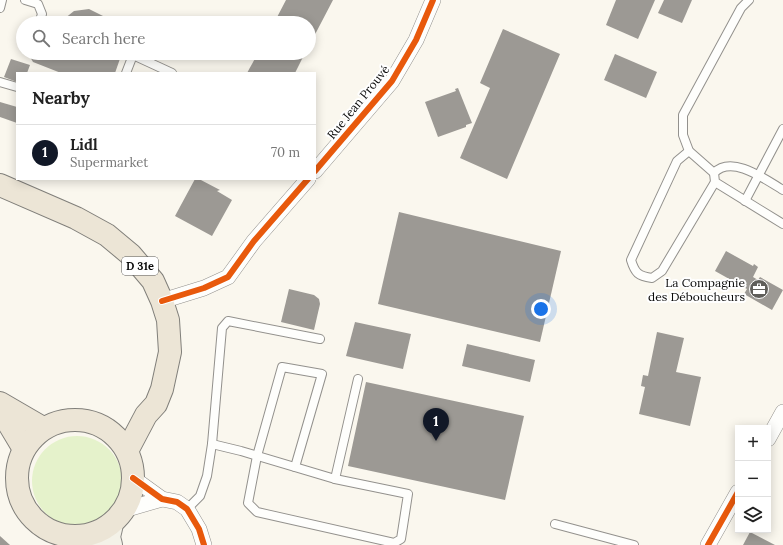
<!DOCTYPE html>
<meta charset="utf-8">
<style>
body{margin:0;font-family:Lora,serif;background:#f2f2f2;color:#222}
.controls{position:absolute;right:12px;bottom:12px;display:grid;overflow:hidden;border-radius:0px;box-shadow:0 2px 10px #0003}
.controls button{width:36px;height:36px;display:grid;place-items:center;padding:0;border:0;border-bottom:1px solid #e0e0e0;background:#fff;color:#222;font:20px sans-serif}
.you{position:absolute;left:541px;top:309px;width:14px;height:14px;margin:-10px;border:3px solid #fff;border-radius:50%;background:#1a73e8;box-shadow:0 0 0 6px #1a73e833}
.badge{display:grid;place-items:center;width:26px;height:26px;border-radius:50%;background:#111827;color:#fff;font-size:13px;font-weight:700}
.pin{position:absolute;translate:-50% -33px;filter:drop-shadow(0 1px 2px #0008)}
.pin::after{content:'';position:absolute;top:21px;width:14px;height:12px;background:inherit;clip-path:polygon(0 0,100% 0,50% 100%)}
.list{margin:0;padding:0;list-style:none}
h2{display:flex;justify-content:space-between;align-items:center;height:52px;margin:0;padding:0 16px;font-size:17px}
h2 small{font-size:13px;font-weight:400;color:#767676}
.list li{display:grid;grid-template-columns:26px 1fr auto;gap:12px;align-items:center;box-sizing:border-box;height:56px;padding:0 16px;border-top:1px solid #e0e0e0}
.list b{display:block;font-size:15px;white-space:nowrap}
.list p{margin:0;font-size:13px;white-space:nowrap;color:#767676}
.list em{font-size:13px;font-style:normal;color:#767676}
.icon{flex:none;width:22px;height:22px;fill:none;stroke:currentColor;stroke-width:2;stroke-linecap:round;stroke-linejoin:round}
.map{position:relative;flex:none;width:783px;height:545px;overflow:hidden}
.search{position:absolute;background:#fff;box-shadow:0 2px 10px #0003;left:16px;top:16px;width:300px;height:44px;display:flex;align-items:center;gap:10px;box-sizing:border-box;padding:0 14px;border-radius:22px;color:#767676;font-size:15px}
.panel{position:absolute;background:#fff;box-shadow:0 2px 10px #0003;left:16px;top:72px;width:300px;height:108px;border-radius:0px}
.map>svg:first-child{display:block}
.green{fill:#e5f2cb}
.building{fill:#9c9994}
.lines{fill:none;stroke-linecap:round;stroke-linejoin:round}
.lane-casing{stroke:#93918d;stroke-width:10}
.street-casing{stroke:#93918d;stroke-width:16}
.secondary-casing{stroke:#898884;stroke-width:24}
.primary-casing{stroke:#807f7a;stroke-width:24}
.lane{stroke:#fefefc;stroke-width:8}
.street{stroke:#fefefc;stroke-width:15}
.secondary{stroke:#f4f2e8;stroke-width:22}
.primary{stroke:#ece5d6;stroke-width:22}
.cycleway-casing{stroke:#fff;stroke-width:8}
.cycleway{stroke:#e8590c;stroke-width:6}
.labels{text-anchor:middle;dominant-baseline:central;stroke-width:4;stroke-linejoin:round;paint-order:stroke}
.shield{fill:#fff;stroke:#545454;stroke-width:1}
.shield-label{font-size:11px;font-weight:bold;fill:#0b0b0b}
.street-label{font-size:12px;fill:#0b0b0b;stroke:#fff}
.poi-label{font-size:12px;fill:#0b0b0b;stroke:#fff;text-anchor:end}
</style>
<div class="map">
<svg width="783" height="545" viewBox="0 0 783 545">
<rect width="100%" height="100%" fill="#faf7ee"/>
<circle class="green" cx="77" cy="481" r="45"/>
<g class="building">
<path d="M286,0H333L309,46V23H274Z"/>
<path d="M616,0H655L638,39L606,25Z"/>
<path d="M664,0H692L682,23L658,13Z"/>
<path d="M89,9L117,23H64V19L74,11Z"/>
<path d="M503,29L560,54L507,179L460,158L490,88L480,83Z"/>
<path d="M28,53H61L73,58L74,53H122L115,73H61L33,62Z"/>
<path d="M258,53H305L295,73H247Z"/>
<path d="M615,54L657,72L646,98L604,80Z"/>
<path d="M11,59L30,65L27,73H17V82L4,77Z"/>
<path d="M458,88L472,123L466,125V127L438,137L425,102L456,91L455,89Z"/>
<path d="M0,102L17,107V123L0,117Z"/>
<path d="M195,179H199L220,190L217,191L232,200L212,236L175,216Z"/>
<path d="M399,212L561,251L540,342L378,304Z"/>
<path d="M726,251L753,266L754,264L758,267L753,277L758,280L760,277L783,290L772,310L744,294L747,289L715,271Z"/>
<path d="M289,289L314,295L319,299L320,304L314,330L281,322Z"/>
<path d="M355,322L411,334L403,369L346,356Z"/>
<path d="M657,332L684,338L676,372L701,377L690,426L639,414L645,387L641,386L643,375L648,376Z"/>
<path d="M467,344L535,360L530,382L462,366Z"/>
<path d="M366,382L524,416L505,500L348,466Z"/>
<path d="M750,532L775,545H743Z"/>
<path d="M0,536L10,545H0Z"/>
</g>
<g class="lines">
<g class="lane-casing">
<g id="lane">
<path d="M25,0L38,4L42,14L39,23"/>
<path d="M0,8L2,0"/>
<path d="M126,73L133,55L172,73"/>
<path d="M0,82L17,87"/>
<path d="M689,151L677,161L631,260C635,273 638,276 652,278L662,271L715,182"/>
<path d="M714,173L689,151L683,135V115L741,8L749,0"/>
<path d="M783,190C766,180 732,154 714,173L715,182L783,224"/>
<path d="M745,201L783,129"/>
<path d="M212,444L241,451L335,479L358,379"/>
<path d="M295,467L322,374L282,367L257,456L248,503L257,512L394,543L401,539L408,494L335,479"/>
<path d="M187,509L200,496L207,476L212,444L222,328L228,321L320,339"/>
<path d="M555,524L634,545"/>
</g>
</g>
<g class="street-casing">
<g id="street">
<path d="M315,171L392,81L416,40L433,0"/>
<path d="M162,301L204,288L228,277L254,241L308,179"/>
<path d="M768,439L783,412"/>
<path d="M133,478L162,499L177,502L187,509L199,529L204,545"/>
<path d="M124,510L162,499"/>
<path d="M708,545L738,492"/>
</g>
</g>
<g class="secondary-casing">
<g id="secondary">
<path d="M83,536L92,545"/>
<path d="M111,545L109,537L112,524"/>
</g>
</g>
<g class="primary-casing">
<g id="primary">
<path d="M0,185L76,218L107,235L131,255L153,281L162,301L168,320L170,352L162,389L156,404L146,415L127,451"/>
<path d="M0,403L43,428"/>
<path d="M0,409L24,449"/>
<circle cx="75" cy="478" r="58"/>
</g>
</g>
<use href="#lane" class="lane"/>
<use href="#street" class="street"/>
<use href="#secondary" class="secondary"/>
<use href="#primary" class="primary"/>
<g class="cycleway-casing">
<g id="cycleway">
<path d="M315,171L392,81L416,40L433,0"/>
<path d="M162,301L204,288L228,277L254,241L308,179"/>
<path d="M133,478L162,499L177,502L187,509L199,529L204,545"/>
<path d="M708,545L738,492"/>
</g>
</g>
<use href="#cycleway" class="cycleway"/>
</g>
<defs>
<g id="office-disc" transform="scale(1)"><circle r="9.5" fill="#5f5e5a" stroke="#fff"/><path d="M-6-3h4V-5.5h4V-3h4V5H-6ZM-1-4.5V-3h2v-1.5ZM-6 0V1H6V0Z" fill="#fff"/></g>
</defs>
<g fill-rule="evenodd">
<use href="#office-disc" x="759" y="289"/>
</g>
<g class="labels">
<rect class="shield" x="122" y="257" width="36" height="18" rx="3"/>
<g class="shield-label">
<text x="140" y="266">D 31e</text>
</g>
<g class="street-label">
<text transform="translate(358 102) rotate(-51)">Rue Jean Prouvé</text>
</g>
<g class="poi-label">
<text x="745" y="282">La Compagnie<tspan x="745" dy="14">des Déboucheurs</tspan></text>
</g>
</g>
</svg>
<div class="controls">
<button>+</button>
<button>−</button>
<button><svg class="icon" aria-label="layers" viewBox="0 0 24 24"><path d="M12 4l9 5-9 5-9-5zM3 14l9 5 9-5"/></svg></button>
</div>
<div class="you"></div>
<div class="pin badge" style="left:436px;top:441px">1</div>
<div class="search"><svg class="icon" aria-label="search" viewBox="0 0 24 24"><circle cx="10" cy="10" r="6"/><path d="M15 15l6 6"/></svg>Search here</div>
<section class="panel">
<h2>Nearby<small></small></h2>
<ul class="list">
<li><span class="badge">1</span><div><b>Lidl</b><p>Supermarket</p></div><em>70 m</em></li>
</ul>
</section>
</div>
